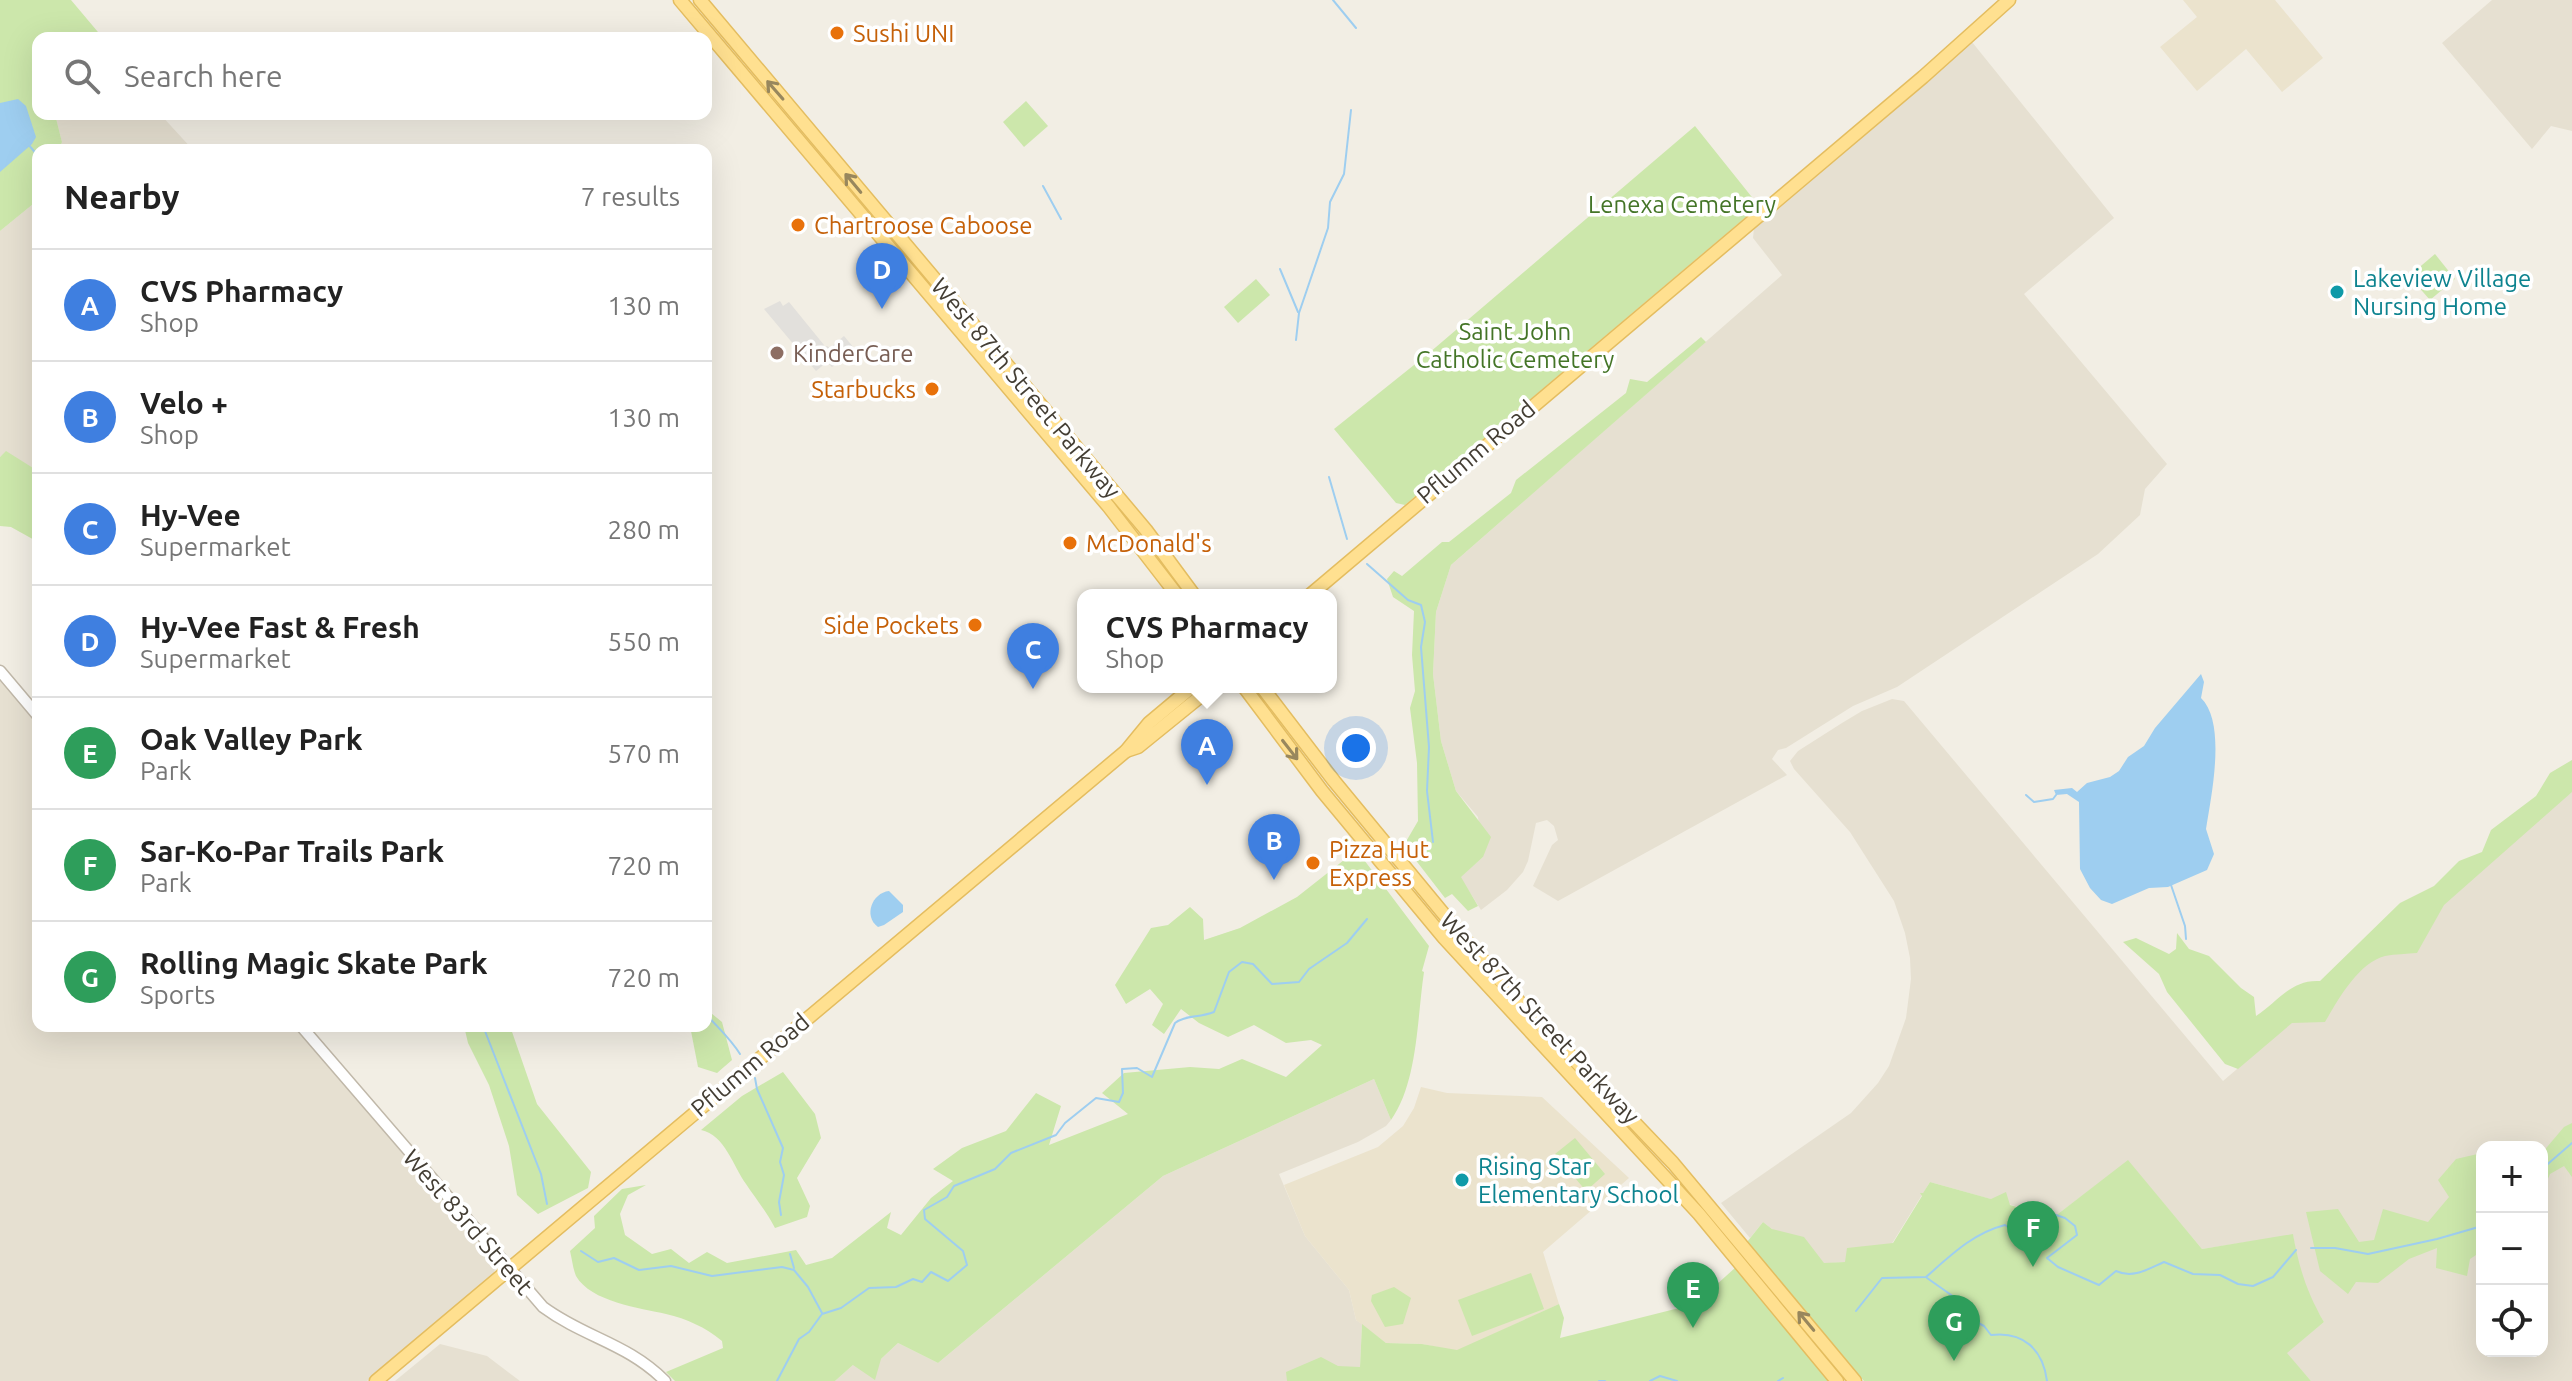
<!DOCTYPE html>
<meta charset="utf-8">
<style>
body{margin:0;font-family:Ubuntu,sans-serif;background:#f6f6f6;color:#222}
.controls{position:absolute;right:24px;bottom:24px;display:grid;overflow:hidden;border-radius:16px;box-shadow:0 8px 32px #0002}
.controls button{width:72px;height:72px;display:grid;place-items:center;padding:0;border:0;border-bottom:2px solid #e0e0e0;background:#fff;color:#222;font:40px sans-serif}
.you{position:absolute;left:1356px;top:748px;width:28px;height:28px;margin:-20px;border:6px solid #fff;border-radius:50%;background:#1a73e8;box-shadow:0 0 0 12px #1a73e833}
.badge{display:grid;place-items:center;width:52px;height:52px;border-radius:50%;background:#111827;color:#fff;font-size:26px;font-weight:700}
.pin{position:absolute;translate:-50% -66px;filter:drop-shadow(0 2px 4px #0008)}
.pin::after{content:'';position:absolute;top:42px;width:28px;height:24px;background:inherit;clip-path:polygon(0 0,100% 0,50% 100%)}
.popup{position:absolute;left:1077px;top:589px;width:260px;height:104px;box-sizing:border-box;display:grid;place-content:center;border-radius:16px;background:#fff;filter:drop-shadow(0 2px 6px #0005);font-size:26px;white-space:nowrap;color:#767676}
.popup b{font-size:30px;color:#222}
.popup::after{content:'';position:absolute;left:50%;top:100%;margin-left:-16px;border:16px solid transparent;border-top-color:#fff}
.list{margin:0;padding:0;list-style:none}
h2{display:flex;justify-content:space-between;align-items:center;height:104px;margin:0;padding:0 32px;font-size:34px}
h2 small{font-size:26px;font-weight:400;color:#767676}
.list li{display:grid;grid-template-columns:52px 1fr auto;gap:24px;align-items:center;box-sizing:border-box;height:112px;padding:0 32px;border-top:2px solid #e0e0e0}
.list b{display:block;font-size:30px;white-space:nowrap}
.list p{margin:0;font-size:26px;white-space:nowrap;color:#767676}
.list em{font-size:26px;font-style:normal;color:#767676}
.icon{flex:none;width:44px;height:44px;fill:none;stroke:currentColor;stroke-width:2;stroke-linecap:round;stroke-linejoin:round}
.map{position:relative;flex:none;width:2572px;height:1381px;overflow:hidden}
.search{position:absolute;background:#fff;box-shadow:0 8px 32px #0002;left:32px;top:32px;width:680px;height:88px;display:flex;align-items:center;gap:20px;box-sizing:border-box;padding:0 28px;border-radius:16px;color:#767676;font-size:30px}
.panel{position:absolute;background:#fff;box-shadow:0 8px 32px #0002;left:32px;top:144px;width:680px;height:888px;border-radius:16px}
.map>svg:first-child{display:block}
.residential{fill:#e6e0d1;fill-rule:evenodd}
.education{fill:#ebe3cd}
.green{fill:#cce7ab}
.parking{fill:#e2e0dc}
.water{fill:#9ecef0}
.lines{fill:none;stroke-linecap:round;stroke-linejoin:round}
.stream{stroke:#9ecef0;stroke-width:2}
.minor-casing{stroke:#c0b8a9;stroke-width:13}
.major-casing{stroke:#e4bd60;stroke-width:15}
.minor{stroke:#fff;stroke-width:10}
.major{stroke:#ffe090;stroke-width:12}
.oneway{stroke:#98875d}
.food-dot{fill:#e8710a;stroke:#fff;stroke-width:3}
.culture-dot{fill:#0f9aa8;stroke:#fff;stroke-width:3}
.education-dot{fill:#8d6e63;stroke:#fff;stroke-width:3}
.labels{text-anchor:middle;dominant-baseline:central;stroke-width:7;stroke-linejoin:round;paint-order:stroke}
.food-label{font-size:24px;fill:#c56008;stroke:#fff;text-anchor:start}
.park-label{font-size:24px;fill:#447527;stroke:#fff}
.culture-label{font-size:24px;fill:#0d838f;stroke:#fff;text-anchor:start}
.education-label{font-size:24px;fill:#785e54;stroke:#fff;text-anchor:start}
.street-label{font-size:24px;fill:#443e34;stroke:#fff}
</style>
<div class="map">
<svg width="2572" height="1381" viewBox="0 0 2572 1381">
<rect width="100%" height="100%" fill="#f2eee4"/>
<g class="residential">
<path d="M2492,0H2572V131L2551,126L2532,149L2442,43Z"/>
<path d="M1972,42L2114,218L2024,294L2167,464L2145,489L2140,515L2098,554L1897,687L1853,706L1786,748L1778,750L1772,759L1787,775L1558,901L1533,886L1552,845L1558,840L1554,826L1547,820L1536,823L1528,861L1523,872L1507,890L1481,910L1460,877L1483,857L1478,817L1456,791L1441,741L1433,674L1436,612L1451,565L1782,275L1753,238L1754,228Z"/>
<path d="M55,114H160L193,150H59L62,142Z"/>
<path d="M38,200V471L6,452L0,457V231Z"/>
<path d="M0,674L38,719V1026H296L496,1265L494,1273L367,1381H0Z"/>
<path d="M1892,699L1904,701L2223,1081L2572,783V1381H2311L2286,1353L2324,1322L2309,1297L2299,1271L2293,1235L2202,1249L2128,1161L2054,1217L1930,1182L1888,1250L1859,1261L1817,1264L1763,1222L1750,1238L1721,1203L1851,1113L1878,1083L1889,1066L1906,1018L1911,979L1910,958L1905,933L1894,901L1850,832L1794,769L1790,761L1798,751L1842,723L1862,711ZM2482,1147H2542V1351H2482Z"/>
<path d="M1374,1079L1391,1120L1386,1126L1358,1142L1279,1174L1305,1236L1349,1290L1356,1320L1362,1324L1360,1367L1290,1381H835L853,1365L881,1359L898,1343L938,1363L1163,1176Z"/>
<path d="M440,1344L487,1356L520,1381H395Z"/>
</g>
<g class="education">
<path d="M2183,0H2275L2323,58L2282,92L2246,49L2197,91L2160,47L2197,17Z"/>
<path d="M1421,1087L1447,1093L1542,1097L1629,1178L1543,1252L1559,1304L1457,1351L1422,1344L1386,1343L1356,1320L1349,1290L1305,1236L1284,1185L1378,1147L1403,1126L1414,1108Z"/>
</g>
<g class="green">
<path d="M0,0H71L103,38H38V114H55L62,142L59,150H38V200L0,231Z"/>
<path d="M1026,101L1048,126L1024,147L1003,122Z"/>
<path d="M1695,126L1759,206L1405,505L1396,503L1334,429L1429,353Z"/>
<path d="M2435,254L2455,279L2430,300L2409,276Z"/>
<path d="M1256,279L1270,295L1238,323L1224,307Z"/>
<path d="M1701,337L1706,342L1451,565L1436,612L1433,674L1441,741L1456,791L1491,837L1483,857L1461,877L1478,906L1468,911L1452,894L1445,898L1404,845L1418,821L1417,763L1410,708L1415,691L1412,655L1414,611L1393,597L1387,579L1394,571L1402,576L1442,542H1449L1511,493L1516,480L1626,393L1630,379L1647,382Z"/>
<path d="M6,451L38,471V542L11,527L0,526V457Z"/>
<path d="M2572,760V792L2444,905L2417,953C2407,954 2395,954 2385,956C2358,963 2338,1000 2325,1022L2292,1023L2238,1069L2225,1064L2167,992L2159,974L2123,942L2136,938L2169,954L2176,949L2177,933L2189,949L2209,956L2241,988L2254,997L2256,1016C2278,1002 2291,979 2320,981L2400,903L2434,886L2459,861L2482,852L2491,830L2536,796L2550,773Z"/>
<path d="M1346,836L1429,946L1422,971L1424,972C1417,1018 1418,1082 1391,1120L1374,1079L1163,1176L938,1363L898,1343L881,1359L875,1380L853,1365L835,1381H675L666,1372L723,1348L722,1341C705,1327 687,1319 666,1314C640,1308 591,1302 576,1276C573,1269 572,1259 570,1251L595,1228L594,1216L622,1189L646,1185L628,1195L620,1214L625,1235L652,1254L671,1249L689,1263L707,1252L727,1263L796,1250L806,1265L832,1258L891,1212L887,1228L901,1235L931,1198L953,1181L933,1169L962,1148L1006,1131L1036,1093L1061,1106L1049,1145L1128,1114L1102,1093L1124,1073L1190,1067L1219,1069L1242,1059L1286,1077L1322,1045L1311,1040L1286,1043L1254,1025L1228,1037L1199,1023L1181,1009L1164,1034L1152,1025L1163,1004L1150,989L1126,1004L1115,985L1151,928L1168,925L1190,907L1203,919L1204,940L1240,928L1297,897L1344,860Z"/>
<path d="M706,1009L722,1022L732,1060L717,1073L698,1067L690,1026H706Z"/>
<path d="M464,1026H510L537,1104L591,1172L588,1188L538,1214L517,1195L509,1146L489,1085L468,1043Z"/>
<path d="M783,1072L815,1114L821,1138L797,1178L810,1206L807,1217L775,1228C766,1211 756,1199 746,1184C733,1166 725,1135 701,1130L742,1096Z"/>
<path d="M2572,1123V1177L2564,1166L2550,1174L2542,1193V1153L2564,1127Z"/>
<path d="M1575,1138L1605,1174L1586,1191L1555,1154Z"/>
<path d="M2482,1153V1251L2470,1259L2467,1276L2436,1268L2437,1248L2409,1259L2378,1283L2356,1282L2348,1294L2320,1271L2306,1212L2338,1209L2359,1242L2374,1240L2383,1209L2428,1222L2449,1197L2438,1180L2456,1159Z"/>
<path d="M2128,1160L2202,1249L2293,1234C2299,1268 2307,1293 2324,1322L2287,1353L2311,1381H1864L1747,1242L1763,1222L1772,1229L1804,1237L1824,1263L1845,1262L1847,1248L1893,1243L1922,1196L1920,1193H1923L1930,1182L1991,1199L2006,1192L2010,1205L2054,1217Z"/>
<path d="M1736,1267L1831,1381H1287L1286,1372L1321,1357L1338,1366L1360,1367L1362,1324L1386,1343L1422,1344L1457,1350L1559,1304L1564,1318L1560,1338L1695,1304Z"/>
<path d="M1531,1273L1544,1309L1472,1336L1458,1300Z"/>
<path d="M1394,1287L1411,1298L1403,1324L1385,1327L1371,1301L1372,1295Z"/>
</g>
<path class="parking" d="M780,301L783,306L789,302L824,345L821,350L827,346L830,348L844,336L854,348L832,367L827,362L816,371L764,309Z"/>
<g class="water">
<path d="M18,99L26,106L36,137L32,144L0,172V103Z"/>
<path d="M2201,674L2204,682L2201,698C2227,723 2211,797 2206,829L2214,854L2207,870L2168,887L2149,888L2112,904L2101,900L2090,888L2080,869L2079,802L2067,794L2056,795L2054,790L2072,788L2077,792L2087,783L2110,777L2119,771L2128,757L2144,746L2155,728Z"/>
<path d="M889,891L903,905V912L884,925L878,927C863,916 872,893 889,891Z"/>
</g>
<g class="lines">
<g class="stream">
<path d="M1333,0L1356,28"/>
<path d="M28,144L38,156"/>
<path d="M1043,186L1061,219"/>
<path d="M1280,269L1298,312"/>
<path d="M1296,340L1299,313L1328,228L1330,202L1344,174L1351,110"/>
<path d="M1329,477L1347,539"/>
<path d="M1367,564L1408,600L1421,605L1425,622L1421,647L1429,747L1427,791L1433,842"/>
<path d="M2026,795L2034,802L2053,799L2056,795"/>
<path d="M2171,885L2185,926L2186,939"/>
<path d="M706,1014C718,1028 730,1038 740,1054"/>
<path d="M483,1026L541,1174L547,1204"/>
<path d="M755,1078L757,1089L783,1148L780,1162L784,1175L779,1202L781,1215"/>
<path d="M2542,1169L2572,1143"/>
<path d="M2311,1248H2335L2368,1254L2437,1239L2482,1226"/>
<path d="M581,1251L598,1262L614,1258L639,1270L671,1266L712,1276L782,1267L794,1270L808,1287L822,1313"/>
<path d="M790,1254L794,1268"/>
<path d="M1927,1278L1964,1304L1971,1319L1984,1326L1991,1335C2024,1331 2043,1350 2047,1381"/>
<path d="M1856,1311L1882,1278L1926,1277C1950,1256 1973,1233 2005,1225L2024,1237L2053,1214L2065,1218L2075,1226L2077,1235L2047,1258L2058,1267L2099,1285L2116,1271C2133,1279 2148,1269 2164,1262L2193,1274L2220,1275L2238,1284L2253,1286L2273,1277L2296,1250"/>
<path d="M777,1381L799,1339L809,1332L822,1314L841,1308L869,1288L896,1287L913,1279L922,1282L931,1272L948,1281L967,1265L963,1251L925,1219L924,1210L947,1197L954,1186L995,1169L1011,1153L1056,1135L1065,1123L1096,1098L1119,1102L1123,1093L1122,1069L1137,1068L1152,1077L1175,1023C1185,1015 1199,1018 1214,1012L1229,972L1242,962L1253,964L1272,984L1299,982L1309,969L1347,943L1367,919"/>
<path d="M1599,1381H1605"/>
<path d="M1650,1381L1660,1376L1677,1381"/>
<path d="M1778,1381L1783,1378"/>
</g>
<g class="minor-casing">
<g id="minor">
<path d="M0,671L38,716"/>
<path d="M301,1026L543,1307C585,1338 627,1343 665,1381"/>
</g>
</g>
<g class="major-casing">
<g id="major">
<path d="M680,0L1109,507L1177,595"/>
<path d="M700,0L1146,530L1194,595"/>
<path d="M1310,595L1923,77L2009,0"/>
<path d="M1244,687L1322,791L1444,938L1699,1214L1837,1381"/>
<path d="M1262,687L1334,781L1461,935L1521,1004L1673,1163L1855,1381"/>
<path d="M1126,751L1138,747L1212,687"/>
<path d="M376,1381L1126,751L1149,723L1192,687"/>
</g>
</g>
<use href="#minor" class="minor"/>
<use href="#major" class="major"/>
</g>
<defs><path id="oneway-shaft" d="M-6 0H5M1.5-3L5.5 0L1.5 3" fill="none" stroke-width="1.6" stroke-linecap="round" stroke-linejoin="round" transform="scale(2)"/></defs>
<g class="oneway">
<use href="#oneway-shaft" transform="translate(775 90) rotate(-131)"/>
<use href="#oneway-shaft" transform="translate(853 183) rotate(-130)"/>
<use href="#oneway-shaft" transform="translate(1290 750) rotate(52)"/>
<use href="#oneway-shaft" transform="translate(1806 1321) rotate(-130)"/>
</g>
<g class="food-dot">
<circle cx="837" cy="33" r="8"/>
<circle cx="798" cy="225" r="8"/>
<circle cx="932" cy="389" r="8"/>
<circle cx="1070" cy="543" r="8"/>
<circle cx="975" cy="625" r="8"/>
<circle cx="1313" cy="863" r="8"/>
</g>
<g class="culture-dot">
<circle cx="2337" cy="292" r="8"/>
<circle cx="1462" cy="1180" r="8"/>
</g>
<circle class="education-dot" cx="777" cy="353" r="8"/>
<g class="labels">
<g class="food-label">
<text x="853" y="33">Sushi UNI</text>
<text x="814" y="225">Chartroose Caboose</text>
<text x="916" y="389" text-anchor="end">Starbucks</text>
<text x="1086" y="543">McDonald's</text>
<text x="959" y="625" text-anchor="end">Side Pockets</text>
<text x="1329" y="849">Pizza Hut<tspan x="1329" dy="28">Express</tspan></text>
</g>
<g class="park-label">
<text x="1682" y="204">Lenexa Cemetery</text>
<text x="1515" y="331">Saint John<tspan x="1515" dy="28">Catholic Cemetery</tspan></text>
</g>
<g class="culture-label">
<text x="2353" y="278">Lakeview Village<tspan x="2353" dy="28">Nursing Home</tspan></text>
<text x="1478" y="1166">Rising Star<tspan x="1478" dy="28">Elementary School</tspan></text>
</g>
<g class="education-label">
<text x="793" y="353">KinderCare</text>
</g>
<g class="street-label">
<text transform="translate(1026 388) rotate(50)">West 87th Street Parkway</text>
<text transform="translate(1476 452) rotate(-40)">Pflumm Road</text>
<text transform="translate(1540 1018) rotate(47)">West 87th Street Parkway</text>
<text transform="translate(750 1065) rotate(-40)">Pflumm Road</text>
<text transform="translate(468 1222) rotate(49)">West 83rd Street</text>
</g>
</g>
</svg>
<div class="controls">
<button>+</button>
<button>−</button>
<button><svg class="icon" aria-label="locate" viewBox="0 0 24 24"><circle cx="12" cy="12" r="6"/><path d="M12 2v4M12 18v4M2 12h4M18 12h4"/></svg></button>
</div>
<div class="you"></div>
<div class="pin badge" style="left:1207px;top:785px;background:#3f7fe0">A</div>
<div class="popup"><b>CVS Pharmacy</b>Shop</div>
<div class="pin badge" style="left:1274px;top:880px;background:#3f7fe0">B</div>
<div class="pin badge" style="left:1033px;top:689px;background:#3f7fe0">C</div>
<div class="pin badge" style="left:882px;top:309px;background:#3f7fe0">D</div>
<div class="pin badge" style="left:1693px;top:1328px;background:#2e9e5b">E</div>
<div class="pin badge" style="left:2033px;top:1267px;background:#2e9e5b">F</div>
<div class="pin badge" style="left:1954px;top:1361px;background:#2e9e5b">G</div>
<div class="search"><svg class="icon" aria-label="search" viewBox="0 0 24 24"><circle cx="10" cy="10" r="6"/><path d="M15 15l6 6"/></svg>Search here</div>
<section class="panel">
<h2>Nearby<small>7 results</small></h2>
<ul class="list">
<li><span class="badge" style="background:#3f7fe0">A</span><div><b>CVS Pharmacy</b><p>Shop</p></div><em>130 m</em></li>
<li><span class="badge" style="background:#3f7fe0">B</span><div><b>Velo +</b><p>Shop</p></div><em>130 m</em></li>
<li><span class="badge" style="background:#3f7fe0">C</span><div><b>Hy-Vee</b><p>Supermarket</p></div><em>280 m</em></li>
<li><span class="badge" style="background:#3f7fe0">D</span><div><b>Hy-Vee Fast &amp; Fresh</b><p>Supermarket</p></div><em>550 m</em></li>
<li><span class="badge" style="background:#2e9e5b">E</span><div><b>Oak Valley Park</b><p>Park</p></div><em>570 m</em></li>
<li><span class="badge" style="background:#2e9e5b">F</span><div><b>Sar-Ko-Par Trails Park</b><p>Park</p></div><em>720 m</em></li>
<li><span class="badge" style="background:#2e9e5b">G</span><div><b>Rolling Magic Skate Park</b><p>Sports</p></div><em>720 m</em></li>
</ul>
</section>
</div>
